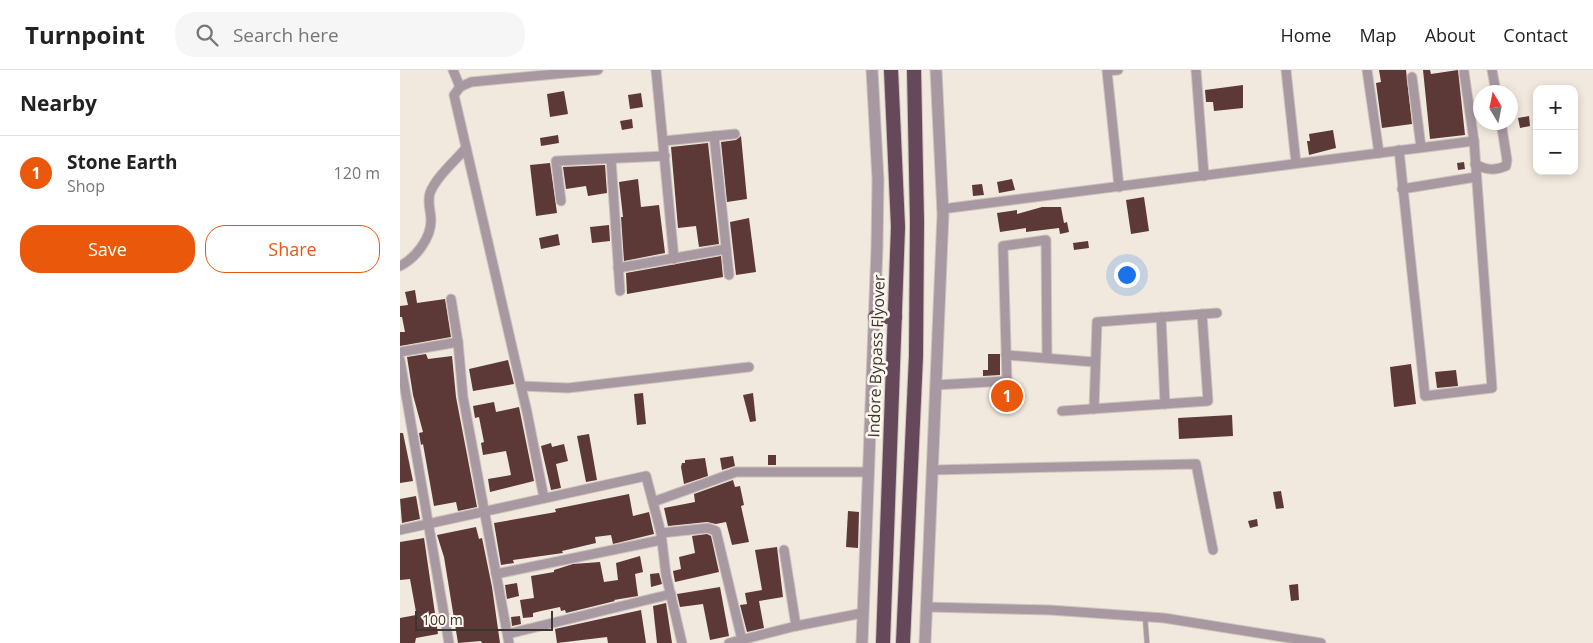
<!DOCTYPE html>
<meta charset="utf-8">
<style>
body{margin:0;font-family:"Open Sans",sans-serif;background:#f6f6f6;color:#222}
.controls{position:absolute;right:15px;top:15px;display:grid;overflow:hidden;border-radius:10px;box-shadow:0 2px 8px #0003}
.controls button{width:45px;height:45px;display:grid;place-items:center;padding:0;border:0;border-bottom:1px solid #e0e0e0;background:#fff;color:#222;font:25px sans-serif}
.compass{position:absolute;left:1073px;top:15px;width:45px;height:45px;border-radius:50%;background:#fff;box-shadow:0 2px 8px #0003;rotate:350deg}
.scale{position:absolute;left:15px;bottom:12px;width:138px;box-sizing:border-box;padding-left:5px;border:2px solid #3a3733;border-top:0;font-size:14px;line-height:18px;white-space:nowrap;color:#3a3733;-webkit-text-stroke:4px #fef7ee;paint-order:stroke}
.you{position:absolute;left:726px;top:204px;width:18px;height:18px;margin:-12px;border:4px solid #fff;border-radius:50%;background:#1a73e8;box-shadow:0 0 0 8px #1a73e833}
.badge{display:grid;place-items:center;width:32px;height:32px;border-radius:50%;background:#ea580c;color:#fff;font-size:16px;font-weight:700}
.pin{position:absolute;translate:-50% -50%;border:2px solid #fff;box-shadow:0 1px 5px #0006}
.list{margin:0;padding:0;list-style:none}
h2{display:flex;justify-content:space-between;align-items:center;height:65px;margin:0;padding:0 20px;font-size:21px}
h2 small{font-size:16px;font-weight:400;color:#767676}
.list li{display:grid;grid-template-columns:32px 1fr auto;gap:15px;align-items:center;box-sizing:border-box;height:75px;padding:0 20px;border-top:1px solid #e0e0e0}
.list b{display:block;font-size:19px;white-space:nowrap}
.list p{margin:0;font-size:16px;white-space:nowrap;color:#767676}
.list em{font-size:16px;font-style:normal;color:#767676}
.actions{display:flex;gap:10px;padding:15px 20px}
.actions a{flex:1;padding:11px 0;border:1px solid #ea580c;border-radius:20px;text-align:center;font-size:18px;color:#ea580c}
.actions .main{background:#ea580c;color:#fff}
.icon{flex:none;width:28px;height:28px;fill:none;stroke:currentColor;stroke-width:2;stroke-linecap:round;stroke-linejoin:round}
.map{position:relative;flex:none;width:1193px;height:573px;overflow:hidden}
header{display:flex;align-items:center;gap:30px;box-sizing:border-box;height:70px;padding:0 25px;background:#fff;border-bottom:1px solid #e0e0e0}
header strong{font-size:24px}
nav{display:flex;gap:28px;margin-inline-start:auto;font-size:18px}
.search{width:350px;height:45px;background:#f6f6f6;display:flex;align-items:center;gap:12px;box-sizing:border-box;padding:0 18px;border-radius:20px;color:#767676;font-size:19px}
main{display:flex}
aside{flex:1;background:#fff}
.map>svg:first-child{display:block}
.building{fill:#5c3936}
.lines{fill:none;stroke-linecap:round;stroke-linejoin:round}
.service-casing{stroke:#cdc5bc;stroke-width:6}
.minor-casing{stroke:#cdc5bc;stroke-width:11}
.tertiary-casing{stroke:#cdc5bc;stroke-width:13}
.trunk-casing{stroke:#cdc5bc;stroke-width:16}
.service{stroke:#a898a1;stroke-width:4.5}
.minor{stroke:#a898a1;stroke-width:9}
.tertiary{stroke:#a898a1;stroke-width:11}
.trunk{stroke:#65485a;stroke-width:14}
.labels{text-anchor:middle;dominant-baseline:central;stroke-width:5;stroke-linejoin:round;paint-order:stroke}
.street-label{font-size:16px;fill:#3a3733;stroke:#fef7ee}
</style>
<header>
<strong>Turnpoint</strong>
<div class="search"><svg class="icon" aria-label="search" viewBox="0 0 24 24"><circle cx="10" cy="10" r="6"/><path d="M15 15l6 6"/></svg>Search here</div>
<nav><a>Home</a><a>Map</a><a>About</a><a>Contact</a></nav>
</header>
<main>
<aside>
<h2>Nearby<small></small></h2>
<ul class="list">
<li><span class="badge">1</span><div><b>Stone Earth</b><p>Shop</p></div><em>120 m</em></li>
</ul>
<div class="actions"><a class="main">Save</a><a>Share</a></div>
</aside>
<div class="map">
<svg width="1193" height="573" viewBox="0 0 1193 573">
<rect width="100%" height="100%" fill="#f2e9de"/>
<g class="building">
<path d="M979,0H1006L1012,54L982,58L976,13L981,12Z"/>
<path d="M1023,0H1030L1031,4L1058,0L1065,65L1030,69Z"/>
<path d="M843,15V38L814,41L813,32H806L805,20Z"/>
<path d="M164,21L168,44L150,47L147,24Z"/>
<path d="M241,23L243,37L230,39L228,25Z"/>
<path d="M1129,46L1130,56L1120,58L1118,48Z"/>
<path d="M232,49L233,58L222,60L220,51Z"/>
<path d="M933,60L936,78L909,85L907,71H910L909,64Z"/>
<path d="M158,65L159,73L141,76L140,68Z"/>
<path d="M341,66L347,129L327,132L321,72L336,70Z"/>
<path d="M308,73L319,174L299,177L296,156L278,158L271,77Z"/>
<path d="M1064,92L1065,99L1058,100L1057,93Z"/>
<path d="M150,93L157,143L136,146L130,95Z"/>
<path d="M205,95L207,123L188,126L186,116L166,119L163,97Z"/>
<path d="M238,109L241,137L259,135L265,183L224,191L221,147H223L219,112Z"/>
<path d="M612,109L615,120L599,123L597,112Z"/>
<path d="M582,114L584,125L573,126L572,115Z"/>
<path d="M744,127L749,161L731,164L726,130Z"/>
<path d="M642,137H661L664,153L667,152L669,162L660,164L659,158L626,162V158L600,162L597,143L617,140V144Z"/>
<path d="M349,148L356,202L336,205L330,152Z"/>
<path d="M209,155L210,171L192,173L190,157Z"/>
<path d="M158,164L160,175L141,179L139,168Z"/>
<path d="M688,171L689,178L674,180L673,173Z"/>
<path d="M321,186L323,207L227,224L226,203Z"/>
<path d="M15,220L17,233L45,229L51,267L0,276V262H5L2,247H0V236L8,235L5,222Z"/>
<path d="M26,284L28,289L52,286L56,327L77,437L58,441L56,432L34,436L23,374L21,375L19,363L23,362L13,325L7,287Z"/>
<path d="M588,284H600V305L583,306V300H588Z"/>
<path d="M108,290L114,314L73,321L69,299Z"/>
<path d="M1011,294L1016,334L994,337L990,297Z"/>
<path d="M1056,300L1058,316L1037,318L1035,302Z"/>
<path d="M243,323L246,354L237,355L234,324Z"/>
<path d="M353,323L356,351L350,352L343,325Z"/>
<path d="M94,332L96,342L119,337L134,411L90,422L88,409L111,405L108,390L106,381L83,385L81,373L84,372L79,347L75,348L73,336Z"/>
<path d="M832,345L833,366L779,369L778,348Z"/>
<path d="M0,363H3L13,411L0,413Z"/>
<path d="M189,364L197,410L186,412L177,366Z"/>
<path d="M151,373L152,377L164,374L168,391L156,394L161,418L151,420L141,376Z"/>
<rect x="368" y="385" width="8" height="10"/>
<path d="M333,386L335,396L322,400L320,388Z"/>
<path d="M305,388L308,406L284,414L281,397L282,393H285V390Z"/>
<path d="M333,410L335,417L340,416L344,435L341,436L349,472L332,475L326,452L316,454L307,452L268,456L264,438L295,432L294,424Z"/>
<path d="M881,421L884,438L876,439L873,422Z"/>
<path d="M229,424L233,446L249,442L254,464L213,474L211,465L195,467L196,473L162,481L163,483L113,490L114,493L101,495L94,453L156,442L155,439Z"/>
<path d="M16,426L20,449L2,453L0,429Z"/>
<path d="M448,441L459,442L458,478L446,477Z"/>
<path d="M857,449L858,456L850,458L848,451Z"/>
<path d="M76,457L79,469L82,468L92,517L100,573H82L81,571L58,573L44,487L37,465Z"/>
<path d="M307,464L311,466L319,502L275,512L273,501L281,499L279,487L295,483L292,466Z"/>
<path d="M24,468L38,564L16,568L15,573H0V548L16,545V542L10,509L0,510V472Z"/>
<path d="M377,477L383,527L359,531L364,558L347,562L340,535L347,534L345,523L362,520L355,480Z"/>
<path d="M240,486L243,502L235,504L238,526L214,530L215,531L166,543L165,540L161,541L160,537L141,541L133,543V547L123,548L120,530L134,528L131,506L154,502V500L173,494L200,492L204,512L218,510L216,493Z"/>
<path d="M259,503L262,514L251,517L250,504Z"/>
<path d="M117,513L119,526L107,529L105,515Z"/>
<path d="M898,514L899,530L891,531L889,515Z"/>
<path d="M320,517L329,566L310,570L303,534L280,537L277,524Z"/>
<path d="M266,533L272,573H257L253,536Z"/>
<path d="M241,540L246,573H208L207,567L157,573L155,559Z"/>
<path d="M120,546L121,554L112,556L111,547Z"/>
</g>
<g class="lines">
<g class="service-casing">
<path id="service" d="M745,547L747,573"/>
</g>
<g class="minor-casing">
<g id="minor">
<path d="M53,0L60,17"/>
<path d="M256,0L274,189"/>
<path d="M718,0L707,1L719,117"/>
<path d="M796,0L804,106"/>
<path d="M886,0L896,93"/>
<path d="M967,0L979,83"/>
<path d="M1092,0L1096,22"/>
<path d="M1012,7L1021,77"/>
<path d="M314,66L329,205"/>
<path d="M263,71L335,64"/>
<path d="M999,80L1025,326L1092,318L1074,71L1064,2"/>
<path d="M211,89L220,221"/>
<path d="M1075,94C1086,100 1094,101 1106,96L1107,90L1101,52"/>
<path d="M1002,119L1076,107"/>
<path d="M161,131L156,91L265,86"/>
<path d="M542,139L1074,71"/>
<path d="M0,196C16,188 31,168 31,150C31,141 27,133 30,123C36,107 55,91 66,78"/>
<path d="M218,198L326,179"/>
<path d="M51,229L58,272"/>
<path d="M761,247L765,334"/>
<path d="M0,282L58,272L63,327L109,573"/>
<path d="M606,285L694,292"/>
<path d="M0,290L49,573"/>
<path d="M536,315L607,311L603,176L646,170L647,287"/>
<path d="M121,316L168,318L349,297"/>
<path d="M694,339L697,252L817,243"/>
<path d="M662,341L808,331L802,244"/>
<path d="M532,400L796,394L813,480"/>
<path d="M144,428L127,342L54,25L60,17L71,12L198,0"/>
<path d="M253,432L336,402H469"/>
<path d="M0,460L246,406L261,463L266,505L282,573"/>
<path d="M261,463L308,458L316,461L342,570"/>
<path d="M384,480L396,556"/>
<path d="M96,504L261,470"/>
<path d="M526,537L650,540L764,548L921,573"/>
<path d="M108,564L271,524"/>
<path d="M329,573L396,556L463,543"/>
</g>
</g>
<g class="tertiary-casing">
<g id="tertiary">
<path d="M462,573L477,177L478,110L472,0"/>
<path d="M525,573L543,144L536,0"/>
</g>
</g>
<g class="trunk-casing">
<g id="trunk">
<path d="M475,247H495"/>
<path d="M483,573L498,157L491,0"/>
<path d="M503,573L516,286L517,151L514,0"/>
</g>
</g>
<use href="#service" class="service"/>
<use href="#minor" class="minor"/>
<use href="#tertiary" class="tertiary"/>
<use href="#trunk" class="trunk"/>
</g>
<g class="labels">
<g class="street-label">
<text transform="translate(476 286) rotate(-88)">Indore Bypass Flyover</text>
</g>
</g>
</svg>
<div class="controls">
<button>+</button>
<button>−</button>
</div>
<svg class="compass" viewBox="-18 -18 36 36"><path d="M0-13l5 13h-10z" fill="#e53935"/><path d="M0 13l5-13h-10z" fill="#767676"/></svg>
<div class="scale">100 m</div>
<div class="you"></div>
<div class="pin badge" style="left:607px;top:326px">1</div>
</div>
</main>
